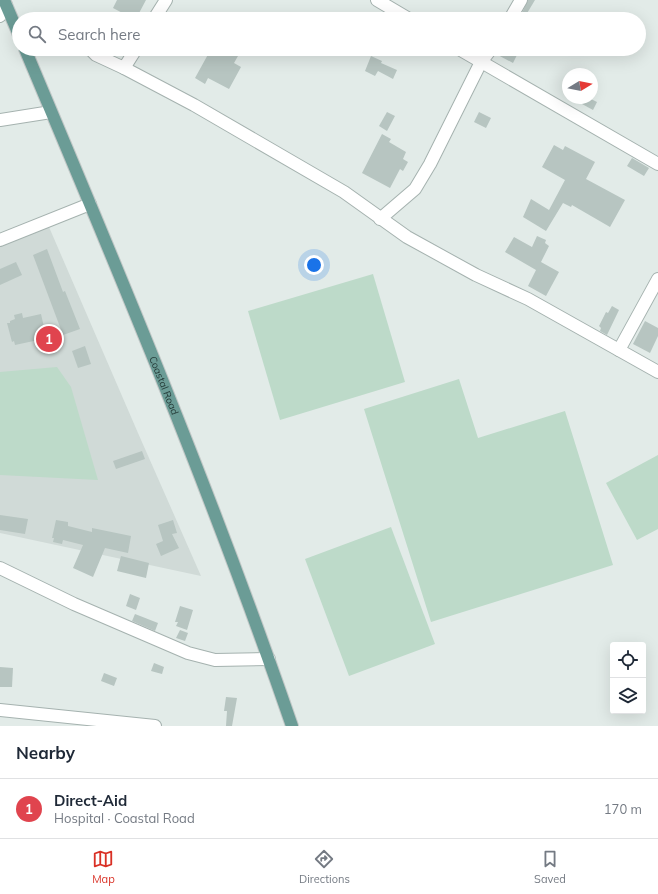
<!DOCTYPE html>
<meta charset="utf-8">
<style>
body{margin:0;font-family:Mulish,sans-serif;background:#f6f6f7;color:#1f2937}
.controls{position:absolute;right:12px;bottom:12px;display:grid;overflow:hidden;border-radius:4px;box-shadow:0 4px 16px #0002}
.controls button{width:36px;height:36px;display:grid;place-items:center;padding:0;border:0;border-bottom:1px solid #e0e1e3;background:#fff;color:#1f2937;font:20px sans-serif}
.compass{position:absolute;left:562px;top:68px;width:36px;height:36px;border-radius:50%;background:#fff;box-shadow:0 4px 16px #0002;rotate:80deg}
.you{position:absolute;left:314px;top:265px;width:14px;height:14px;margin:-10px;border:3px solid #fff;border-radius:50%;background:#1a73e8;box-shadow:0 0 0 6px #1a73e833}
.badge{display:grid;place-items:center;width:26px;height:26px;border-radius:50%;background:#d93025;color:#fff;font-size:13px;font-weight:700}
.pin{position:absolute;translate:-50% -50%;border:2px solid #fff;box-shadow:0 1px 4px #0006}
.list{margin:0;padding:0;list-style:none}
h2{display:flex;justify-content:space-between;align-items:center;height:52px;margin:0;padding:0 16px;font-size:17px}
h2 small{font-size:13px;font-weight:400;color:#747a83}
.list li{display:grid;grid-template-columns:26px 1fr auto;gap:12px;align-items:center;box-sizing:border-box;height:60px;padding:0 16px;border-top:1px solid #e0e1e3}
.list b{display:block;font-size:15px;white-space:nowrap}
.list p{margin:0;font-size:13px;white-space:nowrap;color:#747a83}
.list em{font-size:13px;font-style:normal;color:#747a83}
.icon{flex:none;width:22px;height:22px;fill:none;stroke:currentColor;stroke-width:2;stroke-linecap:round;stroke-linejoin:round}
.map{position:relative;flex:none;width:658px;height:726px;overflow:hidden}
.search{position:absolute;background:#fff;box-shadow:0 4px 16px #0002;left:12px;right:12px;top:12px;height:44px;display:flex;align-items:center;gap:10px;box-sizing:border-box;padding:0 14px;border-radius:22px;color:#747a83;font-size:15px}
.sheet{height:112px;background:#fff}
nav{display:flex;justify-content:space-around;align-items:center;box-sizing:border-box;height:56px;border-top:1px solid #e0e1e3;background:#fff;font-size:11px;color:#747a83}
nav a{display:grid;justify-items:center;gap:2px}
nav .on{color:#d93025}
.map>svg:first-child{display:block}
.built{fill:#d0dad7}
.green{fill:#bddac9}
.building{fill:#b7c5c1}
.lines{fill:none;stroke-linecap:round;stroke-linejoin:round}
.minor-casing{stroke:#a5b2af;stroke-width:14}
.tertiary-casing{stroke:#a5b2af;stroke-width:14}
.primary-casing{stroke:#c2c8c7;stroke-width:14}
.minor{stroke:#fff;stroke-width:12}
.tertiary{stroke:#fff;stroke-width:12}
.primary{stroke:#6b9c96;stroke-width:12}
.labels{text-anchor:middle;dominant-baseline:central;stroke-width:3;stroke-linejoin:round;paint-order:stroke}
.street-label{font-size:10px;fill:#243a37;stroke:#f2f7f5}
</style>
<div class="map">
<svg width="658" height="726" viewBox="0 0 658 726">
<rect width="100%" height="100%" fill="#e2ebe8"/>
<path class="built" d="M49,227L138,433L201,576L0,533V246Z"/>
<g class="green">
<path d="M373,274L405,382L280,420L248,311Z"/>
<path d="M57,367L71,387L98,480L0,475V372Z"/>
<path d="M459,379L478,438L565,411L613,565L431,622L364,409Z"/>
<path d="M658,455V529L637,540L606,483Z"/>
<path d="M391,527L435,644L349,676L305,559Z"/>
</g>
<g class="building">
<path d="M117,0H146L138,15L135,13L132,18L113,8Z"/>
<path d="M528,0H535L526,15L522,13Z"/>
<path d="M211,49H226L238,56L234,63L241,67L229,89L208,78L205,84L195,78Z"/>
<path d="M498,49H505L517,55L513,63L496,54Z"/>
<path d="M371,56L382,61L381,63L397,70L393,79L378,71L375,76L365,71Z"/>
<path d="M571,98H589L597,102L593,110Z"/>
<path d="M387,112L395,116L387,131L379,126Z"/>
<path d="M479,112L491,118L486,128L474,122Z"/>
<path d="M382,134L391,139L389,142L406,152L403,159L408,162L403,171L400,169L390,188L362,173Z"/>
<path d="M554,145L563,150L565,146L595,162L586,179L625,200L610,227L572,205L571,207L563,203L546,231L523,217L531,199L549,210L565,180L542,167Z"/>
<path d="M632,158L649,168L644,176L627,166Z"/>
<path d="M537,236L546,240L545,243L549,246L541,262L559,272L546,296L528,286L536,270L505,252L514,237L532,247Z"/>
<path d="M47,249L63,292L65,291L80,329L63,335L33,255Z"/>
<path d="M16,262L22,275L0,285V269Z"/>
<path d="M612,306L619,310L607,335L600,331L601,328L599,326L606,312L608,313Z"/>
<path d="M22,313L23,318L41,314L46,336L43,337V339L15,345L14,341L12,342L7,323H10V321L15,319L14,315Z"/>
<path d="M645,321L658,328V336L650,353L633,344Z"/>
<path d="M85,346L91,364L78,368L72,351Z"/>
<path d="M142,451L145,459L116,469L113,461Z"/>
<path d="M0,515L28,519L25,534L0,530Z"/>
<path d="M56,520L68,522V526L92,532V528L131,536L128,553L105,548L93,577L73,568L83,545L63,540L62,544L53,542L54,538H52Z"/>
<path d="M173,520L177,533L172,534L179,548L161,556L156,544L163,541L158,525Z"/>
<path d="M121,556L149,563L146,578L117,571Z"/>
<path d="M130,594L140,598L136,610L126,606Z"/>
<path d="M180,606L193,610L187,630L176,626L178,622H175Z"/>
<path d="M135,614L158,623L155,631L132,621Z"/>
<path d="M180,630L188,633L185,641L176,638Z"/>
<path d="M154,663L164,667L162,674L151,671Z"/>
<path d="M0,667L13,668L12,687H0Z"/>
<path d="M104,673L117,678L114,686L101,681Z"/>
<path d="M226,697L237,698L232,726H226L227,711H224Z"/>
</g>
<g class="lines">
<g class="minor-casing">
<g id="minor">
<path d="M377,0L409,19"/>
<path d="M0,16L6,5"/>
<path d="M154,19L166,0"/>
<path d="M510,19L521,0"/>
<path d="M90,49L96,55L124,68L136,49"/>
<path d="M459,49L658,164"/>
<path d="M124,68L194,105L344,192L407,237L476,275L528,299L658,372"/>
<path d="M0,120L51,112"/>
<path d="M380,219L415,189L430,164L481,62L491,49"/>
<path d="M0,240L90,204"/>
<path d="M619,350L658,279"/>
<path d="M0,568L74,604L188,653L215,660L269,659"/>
</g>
</g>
<g class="tertiary-casing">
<path id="tertiary" d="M0,710L155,726"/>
</g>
<g class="primary-casing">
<g id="primary">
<path d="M4,0L19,35"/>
<path id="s1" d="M25,49C119,272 213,496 292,726"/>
</g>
</g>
<use href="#minor" class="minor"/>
<use href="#tertiary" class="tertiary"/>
<use href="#primary" class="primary"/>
</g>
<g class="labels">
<g class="street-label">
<text stroke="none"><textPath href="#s1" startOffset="364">Coastal Road</textPath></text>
</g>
</g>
</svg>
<div class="controls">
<button><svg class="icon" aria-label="locate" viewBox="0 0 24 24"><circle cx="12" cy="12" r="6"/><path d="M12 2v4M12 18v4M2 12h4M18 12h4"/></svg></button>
<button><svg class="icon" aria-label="layers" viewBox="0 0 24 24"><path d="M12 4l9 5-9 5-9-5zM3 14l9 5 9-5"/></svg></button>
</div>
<svg class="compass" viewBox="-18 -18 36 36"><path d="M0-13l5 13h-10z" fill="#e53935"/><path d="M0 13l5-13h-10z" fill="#747a83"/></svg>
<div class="you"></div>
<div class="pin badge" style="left:49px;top:339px;background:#e0444e">1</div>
<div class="search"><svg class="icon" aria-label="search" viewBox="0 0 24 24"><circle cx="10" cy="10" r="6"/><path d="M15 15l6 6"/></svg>Search here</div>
</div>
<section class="sheet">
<h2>Nearby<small></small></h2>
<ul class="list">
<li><span class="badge" style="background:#e0444e">1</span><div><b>Direct-Aid</b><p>Hospital · Coastal Road</p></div><em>170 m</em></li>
</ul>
</section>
<nav>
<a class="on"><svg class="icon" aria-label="map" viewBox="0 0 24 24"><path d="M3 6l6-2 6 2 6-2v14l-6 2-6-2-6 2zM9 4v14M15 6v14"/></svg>Map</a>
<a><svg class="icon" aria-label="directions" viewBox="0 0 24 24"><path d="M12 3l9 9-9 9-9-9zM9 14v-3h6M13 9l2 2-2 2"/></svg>Directions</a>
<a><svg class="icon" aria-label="saved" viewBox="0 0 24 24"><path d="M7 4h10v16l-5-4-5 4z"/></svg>Saved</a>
</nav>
